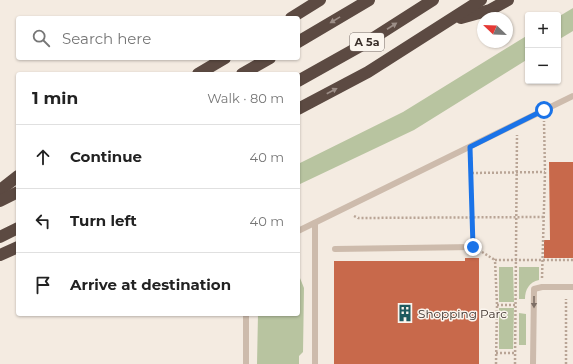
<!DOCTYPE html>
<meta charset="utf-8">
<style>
body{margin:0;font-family:Montserrat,sans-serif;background:#f6f6f6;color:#222}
.controls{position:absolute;right:12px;top:12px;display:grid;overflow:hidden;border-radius:4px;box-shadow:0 1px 3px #0004}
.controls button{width:36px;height:36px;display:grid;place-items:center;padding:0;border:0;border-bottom:1px solid #e0e0e0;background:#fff;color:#222;font:20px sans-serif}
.compass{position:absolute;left:477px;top:12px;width:36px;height:36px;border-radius:50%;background:#fff;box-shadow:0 1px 3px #0004;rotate:293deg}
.stop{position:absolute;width:12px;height:12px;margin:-9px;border:3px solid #1a73e8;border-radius:50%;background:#fff}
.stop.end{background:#1a73e8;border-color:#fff;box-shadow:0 1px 4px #0008}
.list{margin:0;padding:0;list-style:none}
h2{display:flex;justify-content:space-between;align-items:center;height:52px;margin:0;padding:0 16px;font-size:17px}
h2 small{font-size:13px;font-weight:400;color:#767676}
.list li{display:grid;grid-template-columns:26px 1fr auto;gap:12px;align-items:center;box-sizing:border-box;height:64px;padding:0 16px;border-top:1px solid #e0e0e0}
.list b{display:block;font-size:15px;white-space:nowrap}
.list em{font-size:13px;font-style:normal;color:#767676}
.icon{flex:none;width:22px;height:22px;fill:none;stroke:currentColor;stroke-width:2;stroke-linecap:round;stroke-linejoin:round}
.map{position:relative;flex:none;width:573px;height:364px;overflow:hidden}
.search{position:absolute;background:#fff;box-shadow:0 1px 3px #0004;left:16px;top:16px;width:284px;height:44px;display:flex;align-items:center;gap:10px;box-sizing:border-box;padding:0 14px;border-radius:4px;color:#767676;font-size:15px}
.panel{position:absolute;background:#fff;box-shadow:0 1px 3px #0004;left:16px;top:72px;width:284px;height:244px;border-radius:4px}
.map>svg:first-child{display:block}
.green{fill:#b8c4a0}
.building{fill:#c8694b}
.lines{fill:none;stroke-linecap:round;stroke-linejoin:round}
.path{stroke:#b9a596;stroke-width:2.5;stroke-dasharray:2 2;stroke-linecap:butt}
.lane{stroke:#cdbbac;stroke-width:6}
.highway{stroke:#5c4a42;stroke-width:12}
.oneway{fill:#9c8e87}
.oneway2{fill:#7d6f65}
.route{stroke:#1a73e8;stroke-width:5}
.labels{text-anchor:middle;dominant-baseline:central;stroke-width:3;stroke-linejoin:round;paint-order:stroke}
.shield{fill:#fbf5ee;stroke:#756b66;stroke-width:1}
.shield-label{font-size:11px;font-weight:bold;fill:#3b302b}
.poi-label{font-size:12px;fill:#3b302b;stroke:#fbf5ee;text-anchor:start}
</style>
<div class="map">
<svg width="573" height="364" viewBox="0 0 573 364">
<rect width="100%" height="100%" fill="#f4ebe1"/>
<g class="green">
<path d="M573,8V31L558,40V17Z"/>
<path d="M528,35V59L414,130L298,185V164L403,112Z"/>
<path d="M499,267H513L514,302H499Z"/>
<path d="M519,267H539V280C529,282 525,290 525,299H519Z"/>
<path d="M298,273L304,288L303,352L299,356V364H257L258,314H298Z"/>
<path d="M499,308H514L513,349H499Z"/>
<path d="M519,313L526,314V345H519Z"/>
</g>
<g class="building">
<path d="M549,162H573V258H544V240H550Z"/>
<path d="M465,258H479V364H334V261H465Z"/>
</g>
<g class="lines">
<g class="path">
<path d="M471,157L473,238"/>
<path d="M472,173L545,172"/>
<path d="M354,216L358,218L544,217"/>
<path d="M482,252L495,260"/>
<path d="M542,278L545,172L544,121"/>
<path d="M497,305H516"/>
<path d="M496,353H515"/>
<path d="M496,364L497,305L495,260H573"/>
<path d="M515,364L517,135"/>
<path d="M566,364V299"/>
</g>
<g class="lane">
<path d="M298,231L573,96"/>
<path d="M335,249L473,247"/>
<path d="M246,314V364"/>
<path d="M315,364V223"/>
<path d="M533,364L534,289L542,287H573"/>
</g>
<g class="highway">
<path d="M291,18L320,0"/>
<path d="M461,18L490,10L508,0"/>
<path d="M298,42L369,0"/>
<path d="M198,74L225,58"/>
<path d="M242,74L270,58"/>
<path d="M298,81L364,44L433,0"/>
<path d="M298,109L368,72L481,0"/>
<path d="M0,190L18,176"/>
<path d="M0,201L18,192"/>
<path d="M0,237L18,228"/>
<path d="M0,255L18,247"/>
</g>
</g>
<defs><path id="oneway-solid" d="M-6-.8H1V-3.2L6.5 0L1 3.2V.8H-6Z"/></defs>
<g class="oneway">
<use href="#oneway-solid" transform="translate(335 20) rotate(149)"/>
<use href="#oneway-solid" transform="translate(392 26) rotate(-33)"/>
<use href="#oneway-solid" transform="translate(332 91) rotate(-28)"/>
</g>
<use class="oneway2" href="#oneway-solid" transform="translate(534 302) rotate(90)"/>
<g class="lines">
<path class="route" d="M473,247L470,147L544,110"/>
</g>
<defs>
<g id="building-bare" transform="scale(1.38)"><path d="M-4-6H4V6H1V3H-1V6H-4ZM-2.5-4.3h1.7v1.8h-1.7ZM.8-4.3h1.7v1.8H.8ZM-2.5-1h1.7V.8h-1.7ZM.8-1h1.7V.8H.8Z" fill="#1f5a5e" stroke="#fbf5ee" stroke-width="2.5" paint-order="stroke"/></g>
</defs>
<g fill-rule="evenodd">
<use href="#building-bare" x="405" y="313"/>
</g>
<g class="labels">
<rect class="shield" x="350" y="33" width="34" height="18" rx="3"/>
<g class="shield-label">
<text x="367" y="42">A 5a</text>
</g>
<g class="poi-label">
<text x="418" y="313">Shopping Parc</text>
</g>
</g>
</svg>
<div class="controls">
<button>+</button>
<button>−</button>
</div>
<svg class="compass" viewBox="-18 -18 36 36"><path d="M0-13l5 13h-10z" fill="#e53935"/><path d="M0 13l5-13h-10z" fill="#767676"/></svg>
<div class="stop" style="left:544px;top:110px"></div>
<div class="stop end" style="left:473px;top:247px"></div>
<div class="search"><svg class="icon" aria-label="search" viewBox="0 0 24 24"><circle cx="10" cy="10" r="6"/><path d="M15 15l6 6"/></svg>Search here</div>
<section class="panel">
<h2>1 min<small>Walk · 80 m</small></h2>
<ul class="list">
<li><svg class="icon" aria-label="ahead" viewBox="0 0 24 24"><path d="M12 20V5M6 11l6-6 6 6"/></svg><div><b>Continue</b></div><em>40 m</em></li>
<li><svg class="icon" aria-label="left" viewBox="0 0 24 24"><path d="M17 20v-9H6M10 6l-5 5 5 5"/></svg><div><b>Turn left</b></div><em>40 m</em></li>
<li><svg class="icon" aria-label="arrive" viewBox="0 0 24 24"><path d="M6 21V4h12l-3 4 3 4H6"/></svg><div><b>Arrive at destination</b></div></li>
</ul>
</section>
</div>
